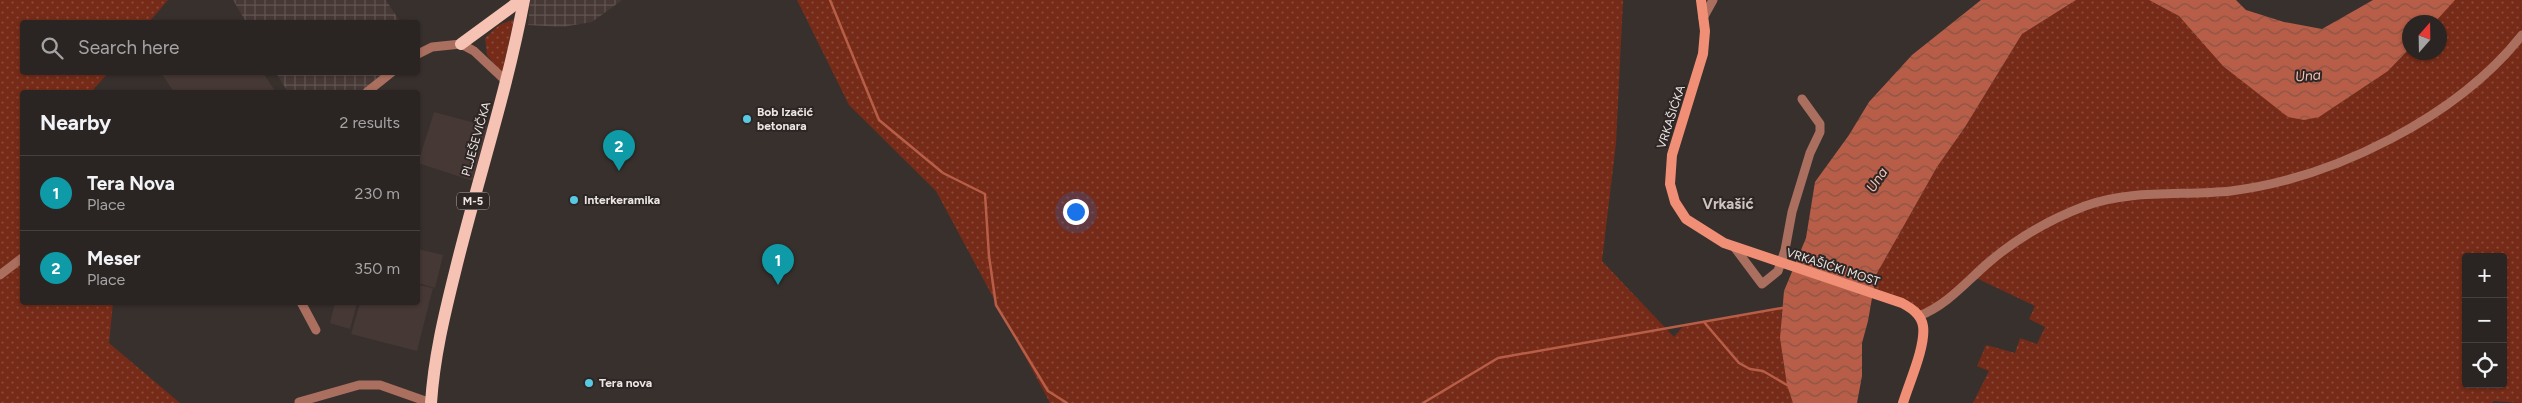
<!DOCTYPE html>
<meta charset="utf-8">
<style>
body{margin:0;font-family:Figtree,sans-serif;background:#36302f;color:#f1f3f6}
.controls{position:absolute;right:15px;bottom:15px;display:grid;overflow:hidden;border-radius:5px;box-shadow:0 1px 4px #0004}
.controls button{width:45px;height:45px;display:grid;place-items:center;padding:0;border:0;border-bottom:1px solid #464140;background:#2a2422;color:#f1f3f6;font:25px sans-serif}
.compass{position:absolute;left:2402px;top:15px;width:45px;height:45px;border-radius:50%;background:#2a2422;box-shadow:0 1px 4px #0004;rotate:20deg}
.you{position:absolute;left:1075px;top:211px;width:18px;height:18px;margin:-12px;border:4px solid #fff;border-radius:50%;background:#1a73e8;box-shadow:0 0 0 8px #1a73e833}
.badge{display:grid;place-items:center;width:32px;height:32px;border-radius:50%;background:#db2777;color:#fff;font-size:16px;font-weight:700}
.pin{position:absolute;translate:-50% -41px;filter:drop-shadow(0 1px 2px #0008)}
.pin::after{content:'';position:absolute;top:26px;width:18px;height:15px;background:inherit;clip-path:polygon(0 0,100% 0,50% 100%)}
.list{margin:0;padding:0;list-style:none}
h2{display:flex;justify-content:space-between;align-items:center;height:65px;margin:0;padding:0 20px;font-size:21px}
h2 small{font-size:16px;font-weight:400;color:#a5a4a5}
.list li{display:grid;grid-template-columns:32px 1fr auto;gap:15px;align-items:center;box-sizing:border-box;height:75px;padding:0 20px;border-top:1px solid #464140}
.list b{display:block;font-size:19px;white-space:nowrap}
.list p{margin:0;font-size:16px;white-space:nowrap;color:#a5a4a5}
.list em{font-size:16px;font-style:normal;color:#a5a4a5}
.icon{flex:none;width:28px;height:28px;fill:none;stroke:currentColor;stroke-width:2;stroke-linecap:round;stroke-linejoin:round}
.map{position:relative;flex:none;width:2522px;height:403px;overflow:hidden}
.search{position:absolute;background:#2a2422;box-shadow:0 1px 4px #0004;left:20px;top:20px;width:400px;height:55px;display:flex;align-items:center;gap:12px;box-sizing:border-box;padding:0 18px;border-radius:5px;color:#a5a4a5;font-size:19px}
.panel{position:absolute;background:#2a2422;box-shadow:0 1px 4px #0004;left:20px;top:90px;width:400px;height:215px;border-radius:5px}
.map>svg:first-child{display:block}
.built{fill:#463834}
.industrial{fill:url(#industrial-grid)}
.grass{fill:url(#grass-dots);fill-rule:evenodd}
.water{fill:url(#water-waves)}
.lines{fill:none;stroke-linecap:round;stroke-linejoin:round}
.stream{stroke:#b85e48;stroke-width:2.5}
.street{stroke:#ab6f5f;stroke-width:9}
.secondary{stroke:#f08f76;stroke-width:10}
.primary{stroke:#f5c2b4;stroke-width:12}
.poi-dot{fill:#58c9e3;stroke:#2e2624;stroke-width:2}
.labels{text-anchor:middle;dominant-baseline:central;stroke-width:4;stroke-linejoin:round;paint-order:stroke}
.shield{fill:#2e2624;stroke:#b2acaa;stroke-width:1}
.shield-label{font-size:11px;font-weight:bold;fill:#ebe6e4}
.poi-label{font-size:12px;font-weight:bold;fill:#ebe6e4;stroke:#2e2624;text-anchor:start}
.street-label{font-size:12px;fill:#ebe6e4;stroke:#2e2624}
.water-label{font-size:14px;font-style:italic;fill:#f4c2b5;stroke:#2e2624}
.quarter-label{font-size:15px;font-weight:bold;fill:#cdc3c0;stroke:#2e2624}
</style>
<div class="map">
<svg width="2522" height="403" viewBox="0 0 2522 403">
<defs>
<pattern id="industrial-grid" width="8" height="8" patternUnits="userSpaceOnUse" patternTransform="scale(1.25)"><rect width="8" height="8" fill="#463834"/><path d="M0 4h8M4 0v8" fill="none" stroke="#615551"/></pattern>
<pattern id="grass-dots" width="8" height="8" patternUnits="userSpaceOnUse" patternTransform="scale(1.25)"><rect width="8" height="8" fill="#752b18"/><path d="M2 2h.1M6 6h.1" fill="none" stroke="#894a39" stroke-width="1.8" stroke-linecap="round"/></pattern>
<pattern id="water-waves" width="16" height="10" patternUnits="userSpaceOnUse" patternTransform="scale(1.25)"><rect width="16" height="10" fill="#b85e48"/><path d="M0 5q4-4 8 0t8 0" fill="none" stroke="#8a5446"/></pattern>
</defs>
<rect width="100%" height="100%" fill="#38302d"/>
<g class="built">
<path d="M161,73H263L276,92H174Z"/>
<path d="M434,112L490,127L476,182L418,163Z"/>
<path d="M418,249L443,255L435,288L418,283Z"/>
<path d="M418,285L433,288L417,351L351,334L360,303L418,302Z"/>
<path d="M335,303H357L350,329L330,323Z"/>
</g>
<g class="industrial">
<path d="M233,0H386L400,22H246Z"/>
<path d="M530,0H622L592,22L562,27L528,25Z"/>
<path d="M276,73H392L367,92H288Z"/>
</g>
<g class="grass">
<path d="M0,0H168L149,22H22V72L108,73L91,92H22V302L113,303L109,343L180,403H0Z"/>
<path d="M797,0H1623L1616,143L1602,261L1674,337L1684,325L1782,308C1779,341 1783,371 1793,403H1050L936,191L849,105Z"/>
<path d="M2076,0H2149L2179,16L2288,117H2319L2388,71L2409,49L2410,52H2440V22H2435L2455,0H2522V403L2494,401L2491,403H1973L1989,371L1977,366L1986,345L2015,353L2020,338L2037,344L2045,327L2029,319L2035,306L1974,277L1919,316L1869,292L1876,275L1937,167L1965,127L2022,34ZM2466,257H2503V384H2466Z"/>
<path d="M514,19L502,73L487,55L485,38L499,25Z"/>
</g>
<g class="water">
<path d="M1981,0H2076L2022,34L1965,127L1937,167L1876,275L1868,321L1862,343V376L1857,403H1793L1787,385L1780,338L1784,291L1806,238L1815,182L1849,135L1869,102L1912,55Z"/>
<path d="M2149,0H2236L2246,10L2284,22L2322,29L2373,0H2455L2435,22H2410L2409,49L2388,71L2319,117L2304,120L2288,117L2223,66L2179,16Z"/>
</g>
<g class="lines">
<g class="stream">
<path d="M830,0L879,120L943,173L985,194L989,256L996,305L1048,391L1067,403"/>
<path d="M1704,322L1739,363L1750,369L1763,371L1787,385"/>
<path d="M1423,403L1498,358L1782,308"/>
</g>
<g class="street">
<path d="M1703,18L1713,0"/>
<path d="M418,54L432,47L461,44L474,51L507,82"/>
<path d="M367,92L392,72"/>
<path d="M1735,248L1762,284L1778,271L1785,250L1792,212L1810,153L1820,132V124L1802,99"/>
<path d="M0,275L22,258"/>
<path d="M301,302L316,330"/>
<path d="M1919,316C1947,305 1965,283 1988,263C2017,238 2048,220 2085,206C2130,189 2183,196 2231,191C2334,178 2457,117 2522,35"/>
<path d="M299,402L359,385H380L431,403"/>
</g>
<path class="secondary" d="M1701,0L1705,31L1703,54L1672,155L1670,184L1675,202L1686,219L1724,243L1902,303C1911,308 1921,314 1923,326C1926,346 1909,383 1903,403"/>
<g class="primary">
<path d="M461,44L521,0"/>
<path d="M431,403C434,358 444,316 455,272C477,181 507,92 524,0"/>
</g>
</g>
<g class="poi-dot">
<circle cx="747" cy="119" r="5"/>
<circle cx="574" cy="200" r="5"/>
<circle cx="589" cy="383" r="5"/>
</g>
<g class="labels">
<rect class="shield" x="457" y="192.5" width="32" height="17" rx="4"/>
<g class="shield-label">
<text x="473" y="201">M-5</text>
</g>
<g class="poi-label">
<text x="757" y="112">Bob Izačić<tspan x="757" dy="14">betonara</tspan></text>
<text x="584" y="200">Interkeramika</text>
<text x="599" y="383">Tera nova</text>
</g>
<g class="street-label">
<text transform="translate(1671 117) rotate(-72)">VRKAŠIĆKA</text>
<text transform="translate(476 139) rotate(-74)">PLJEŠEVIČKA</text>
<text transform="translate(1833 267) rotate(18)">VRKAŠIĆKI MOST</text>
</g>
<g class="water-label">
<text transform="translate(2308 76) rotate(-5)">Una</text>
<text transform="translate(1877 180) rotate(-56)">Una</text>
</g>
<g class="quarter-label">
<text x="1728" y="204">Vrkašić</text>
</g>
</g>
</svg>
<div class="controls">
<button>+</button>
<button>−</button>
<button><svg class="icon" aria-label="locate" viewBox="0 0 24 24"><circle cx="12" cy="12" r="6"/><path d="M12 2v4M12 18v4M2 12h4M18 12h4"/></svg></button>
</div>
<svg class="compass" viewBox="-18 -18 36 36"><path d="M0-13l5 13h-10z" fill="#e53935"/><path d="M0 13l5-13h-10z" fill="#a5a4a5"/></svg>
<div class="you"></div>
<div class="pin badge" style="left:778px;top:285px;background:#0f9aa8">1</div>
<div class="pin badge" style="left:619px;top:171px;background:#0f9aa8">2</div>
<div class="search"><svg class="icon" aria-label="search" viewBox="0 0 24 24"><circle cx="10" cy="10" r="6"/><path d="M15 15l6 6"/></svg>Search here</div>
<section class="panel">
<h2>Nearby<small>2 results</small></h2>
<ul class="list">
<li><span class="badge" style="background:#0f9aa8">1</span><div><b>Tera Nova</b><p>Place</p></div><em>230 m</em></li>
<li><span class="badge" style="background:#0f9aa8">2</span><div><b>Meser</b><p>Place</p></div><em>350 m</em></li>
</ul>
</section>
</div>
